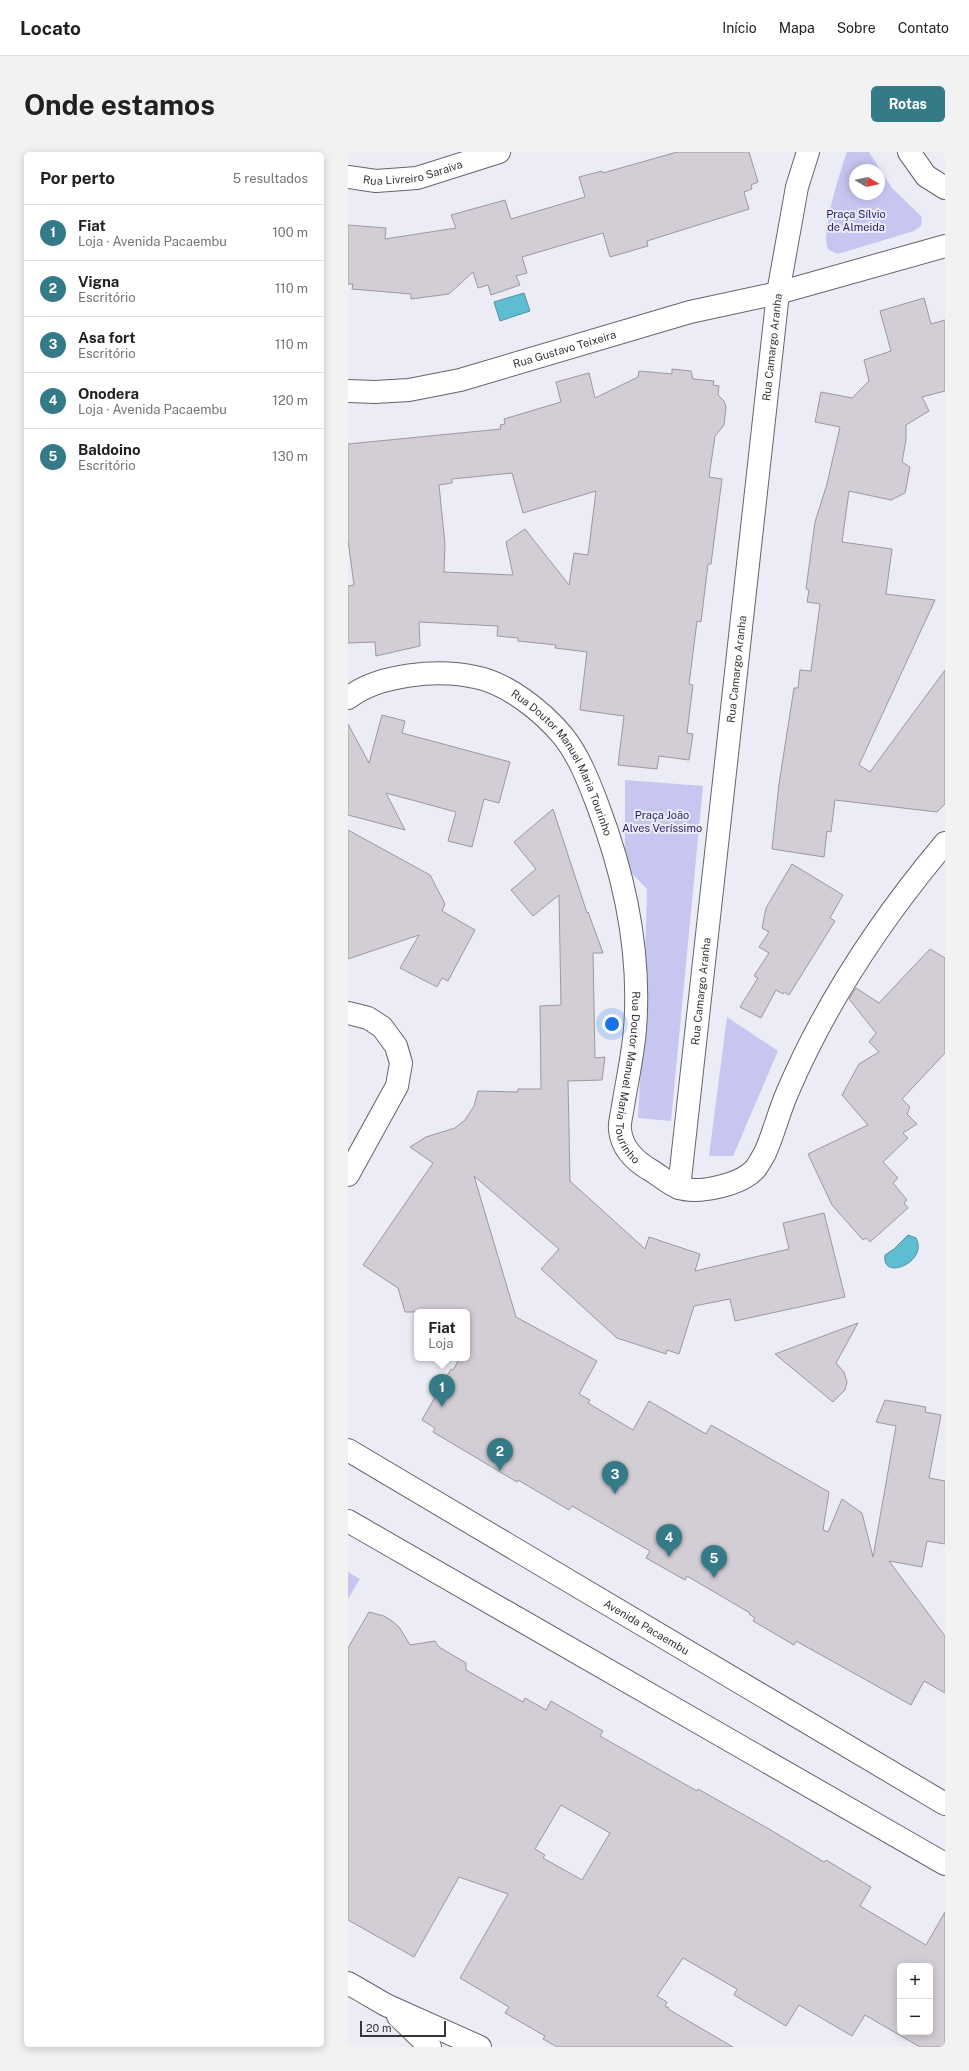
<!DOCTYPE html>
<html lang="pt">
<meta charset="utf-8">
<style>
body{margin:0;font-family:"Public Sans",sans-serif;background:#f2f2f2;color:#202124}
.controls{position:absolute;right:12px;bottom:12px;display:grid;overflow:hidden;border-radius:6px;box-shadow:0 2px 10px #0003}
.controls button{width:36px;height:36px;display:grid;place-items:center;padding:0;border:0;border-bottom:1px solid #e0e0e0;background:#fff;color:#202124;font:20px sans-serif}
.compass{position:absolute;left:501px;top:12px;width:36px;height:36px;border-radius:50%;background:#fff;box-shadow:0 2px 10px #0003;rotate:99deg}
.scale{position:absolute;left:12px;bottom:10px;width:86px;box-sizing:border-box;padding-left:4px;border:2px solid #353538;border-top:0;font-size:11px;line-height:14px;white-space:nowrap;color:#353538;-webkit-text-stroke:3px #ebecf5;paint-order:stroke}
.you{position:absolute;left:264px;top:872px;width:14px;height:14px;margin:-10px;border:3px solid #fff;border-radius:50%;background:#1a73e8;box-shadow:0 0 0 6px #1a73e833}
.badge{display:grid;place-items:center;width:26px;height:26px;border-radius:50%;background:#347b87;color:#fff;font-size:13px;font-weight:700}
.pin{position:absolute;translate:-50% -33px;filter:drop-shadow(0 1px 2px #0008)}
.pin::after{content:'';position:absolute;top:21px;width:14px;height:12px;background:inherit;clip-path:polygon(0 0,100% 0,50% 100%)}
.popup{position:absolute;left:66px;top:1157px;width:56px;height:52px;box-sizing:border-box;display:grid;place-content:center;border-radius:6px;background:#fff;filter:drop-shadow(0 1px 3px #0005);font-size:13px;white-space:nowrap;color:#757577}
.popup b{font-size:15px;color:#202124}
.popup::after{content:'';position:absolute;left:50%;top:100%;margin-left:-8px;border:8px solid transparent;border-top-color:#fff}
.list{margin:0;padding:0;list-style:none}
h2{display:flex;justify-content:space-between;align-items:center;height:52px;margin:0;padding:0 16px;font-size:17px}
h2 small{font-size:13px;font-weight:400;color:#757577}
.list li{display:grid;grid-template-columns:26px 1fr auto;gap:12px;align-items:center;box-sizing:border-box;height:56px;padding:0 16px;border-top:1px solid #e0e0e0}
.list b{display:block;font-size:15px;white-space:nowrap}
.list p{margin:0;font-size:13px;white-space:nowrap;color:#757577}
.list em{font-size:13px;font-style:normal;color:#757577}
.map{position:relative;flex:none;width:597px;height:1895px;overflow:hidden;border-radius:6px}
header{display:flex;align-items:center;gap:24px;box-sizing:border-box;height:56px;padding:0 20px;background:#fff;border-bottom:1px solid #e0e0e0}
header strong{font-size:19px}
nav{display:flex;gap:22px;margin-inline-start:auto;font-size:14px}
.intro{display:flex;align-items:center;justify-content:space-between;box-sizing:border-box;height:96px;padding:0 24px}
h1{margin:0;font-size:28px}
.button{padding:10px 18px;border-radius:6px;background:#347b87;color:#fff;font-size:14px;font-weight:700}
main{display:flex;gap:24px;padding:0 24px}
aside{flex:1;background:#fff;border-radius:6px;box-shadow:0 2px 10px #0003}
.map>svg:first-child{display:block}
.green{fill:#c6c6f1;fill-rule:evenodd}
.water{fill:#5ebdd1;stroke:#5294a3}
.building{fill:#d3cdd5;stroke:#9d979f;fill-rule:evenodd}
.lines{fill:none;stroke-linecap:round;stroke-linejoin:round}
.street-casing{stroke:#64646d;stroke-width:24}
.primary-casing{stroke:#64646d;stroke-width:24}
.street{stroke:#fff;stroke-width:22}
.primary{stroke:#fff;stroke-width:22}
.labels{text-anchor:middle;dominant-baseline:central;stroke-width:4;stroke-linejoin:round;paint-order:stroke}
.street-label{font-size:11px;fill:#353538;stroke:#ebecf5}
.park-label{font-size:11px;fill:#281964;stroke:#ebecf5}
</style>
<header>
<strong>Locato</strong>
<nav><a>Início</a><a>Mapa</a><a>Sobre</a><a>Contato</a></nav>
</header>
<div class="intro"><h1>Onde estamos</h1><a class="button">Rotas</a></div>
<main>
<aside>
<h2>Por perto<small>5 resultados</small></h2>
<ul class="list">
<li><span class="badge">1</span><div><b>Fiat</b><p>Loja · Avenida Pacaembu</p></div><em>100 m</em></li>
<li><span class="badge">2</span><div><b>Vigna</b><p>Escritório</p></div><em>110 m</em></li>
<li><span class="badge">3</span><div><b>Asa fort</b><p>Escritório</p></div><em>110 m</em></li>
<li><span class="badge">4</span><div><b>Onodera</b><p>Loja · Avenida Pacaembu</p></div><em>120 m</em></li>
<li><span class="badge">5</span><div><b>Baldoino</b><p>Escritório</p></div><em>130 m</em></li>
</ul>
</aside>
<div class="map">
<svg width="597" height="1895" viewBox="0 0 597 1895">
<rect width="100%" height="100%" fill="#ebecf5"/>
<g class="green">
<path d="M499,0H521L544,36L574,65L573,74L566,79L490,102L481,98C471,84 493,17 499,0ZM507,18H531V42H507Z"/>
<path d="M277,628L355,634L323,969L290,966L295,877L299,737L277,714Z"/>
<path d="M379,865L430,899L385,1004H361Z"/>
<path d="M0,1420L12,1427L0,1447Z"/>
</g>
<g class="water">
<path d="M176,141L182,159L152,169L146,150Z"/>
<path d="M560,1083L568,1086C581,1110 533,1130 537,1103L546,1097Z"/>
</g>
<g class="building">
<path d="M329,0H401L410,30L403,33L404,37L396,40L401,57L299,89L300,94L262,105L255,81L174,105L179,121L168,124L172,133L143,143L140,133L130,136L125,120L101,142L63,147V142L4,137L5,132H0V73L38,76L37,87L108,76L103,63L157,48L163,67L237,45L231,25L254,19L255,21Z"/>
<path d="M576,146L583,172L597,168V239L574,245L581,259L558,273V288L554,310L562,315L557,341L543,348L501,339L494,390L544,397L538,442L587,448L511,613L522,620L597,518V652L589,660L487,648L483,680L479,679L476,705L424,697L431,632L446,536H450L452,518L463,519L472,452L459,450L461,438L458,437L467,370L479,332L492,275L467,270L473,240L504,246L521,229L516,208L543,199L532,159Z"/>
<path d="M324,217L343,219L345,227L366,229L365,233L371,234L370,243L376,249L378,255L376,273L367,284L361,325L374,327L363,412H360L353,470L349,469L341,532L345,533L339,581L345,582L341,608L311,604L309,617L270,613L276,564L232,558L239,500L207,496L208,493L170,489V486L149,484L150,474L71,470L72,494L28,504L27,490L0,491V434L6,433L0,388V292L153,277L152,273L157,272L156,267L213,250L208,230L241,221L247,246L290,225L291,219L324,222ZM164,321L175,361L248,339L240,403L226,401L221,433L177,377L158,390L165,423L96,420L97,392L91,333L104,331V327Z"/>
<path d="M34,563L57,569L54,581L162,610L151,651L136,647L124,695L100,689L108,660L38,641L57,678L0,663V572L21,611Z"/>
<path d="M205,657L239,761L240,760L255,801H245L247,906L257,905L254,928L220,929L222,1029L297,1097L301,1085L352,1102L347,1119L441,1097L435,1071L476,1061L497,1145L387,1169L382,1147L346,1154L331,1202L319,1198L318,1202L269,1186L193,1117L211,1097L126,1024L168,1165L249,1209L231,1242L242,1248L240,1251L285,1278L301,1249L358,1282L363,1273L481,1340L475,1378L480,1380L494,1347L514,1361L525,1405L548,1274L528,1270L537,1248L578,1255L577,1260L593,1263L581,1326L597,1329V1392L579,1389L574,1415L541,1409L597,1484V1541L576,1529L563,1553L448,1489L446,1493L405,1469L407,1466L401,1462L402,1461L339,1424L337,1428L298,1406L302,1399L224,1354L221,1358L170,1328L169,1330L85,1280L87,1276L74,1268L103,1217L105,1218L112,1206H119V1160H57L50,1136L15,1113L85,1011L62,995L78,985L107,976L117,968L126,954L130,939L169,940L170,937H193L192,854L213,853L211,743L185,764L163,738L188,717L166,690Z"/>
<path d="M0,678L82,723L97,752L94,759L127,778L100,829L94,826L89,835L52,816L71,783L0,807Z"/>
<path d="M444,712L495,743L482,766L487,769L441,843L436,840L435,842L428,838L413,866L392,855L410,826L406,824L421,801L411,795L421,780L414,776L418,756Z"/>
<path d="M582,797L597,806V901L554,947L562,955L559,962L569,972L555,981L560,986L535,1010L550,1026L545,1031L559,1048L556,1051L560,1056L522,1090L518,1086L515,1088L484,1053L460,1002L520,973L494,943L511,912L531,900L521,890L528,881L501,847L508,836L531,851Z"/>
<path d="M510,1171L488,1211L496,1220L499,1230L497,1238L485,1250L427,1202Z"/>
<path d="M21,1460L36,1464L44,1469L51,1475L62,1493L87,1489L91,1495L118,1511V1518L175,1550L177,1546L198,1558L203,1549L255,1579L252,1584L349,1639L350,1637L421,1677L476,1710L478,1708L523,1735L512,1754L578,1793L597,1760V1895H572L517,1863L504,1884L451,1853L438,1874L386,1843L389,1837L335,1806L309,1844L319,1850L317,1854L321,1856L320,1857L385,1895H209L195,1887L197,1884L157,1861L161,1855L112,1826L160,1742L111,1725L66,1805L0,1768V1496ZM213,1653L262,1681L234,1728L195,1706L197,1703L187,1697ZM552,1814H582V1880H552Z"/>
</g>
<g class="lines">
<g class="street-casing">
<g id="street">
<path d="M561,0L578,24L597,36"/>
<path id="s1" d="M0,25L28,29L69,26L151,0"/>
<path id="s2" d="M0,239L27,240L61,238L112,228L342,160L430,141L597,94"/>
<path id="s3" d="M0,546C31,522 90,517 127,525C159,531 194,559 215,584C231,604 241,630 250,654C277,725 293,800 287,877C285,903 279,929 275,954C274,962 271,971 272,978C274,997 288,1010 304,1019C312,1024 320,1031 329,1035C349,1043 394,1033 408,1016C411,1012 414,1006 417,1001C426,981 431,959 440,939C479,848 534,766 597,691"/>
<path d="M0,861L20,866L34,875L48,894L53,911L49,934L0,1023"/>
<path id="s4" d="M331,1036L430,141L449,35L460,0"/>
<path d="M0,1831L38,1853L132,1895"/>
<path d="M50,1864L82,1895"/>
</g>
</g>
<g class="primary-casing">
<g id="primary">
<path id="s5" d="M0,1298L597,1652"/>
<path d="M0,1369L597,1712"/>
</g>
</g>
<use href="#street" class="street"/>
<use href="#primary" class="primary"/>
</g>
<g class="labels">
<g class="street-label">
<text stroke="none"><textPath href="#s1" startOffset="66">Rua Livreiro Saraiva</textPath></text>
<text stroke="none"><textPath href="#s4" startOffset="846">Rua Camargo Aranha</textPath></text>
<text stroke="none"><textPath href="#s2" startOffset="222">Rua Gustavo Teixeira</textPath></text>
<text stroke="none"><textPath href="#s4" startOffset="522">Rua Camargo Aranha</textPath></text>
<text stroke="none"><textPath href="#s3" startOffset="261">Rua Doutor Manuel Maria Tourinho</textPath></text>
<text stroke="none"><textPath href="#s4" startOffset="198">Rua Camargo Aranha</textPath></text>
<text stroke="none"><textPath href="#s3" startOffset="597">Rua Doutor Manuel Maria Tourinho</textPath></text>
<text stroke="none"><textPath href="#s5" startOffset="347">Avenida Pacaembu</textPath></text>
</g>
<g class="park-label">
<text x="508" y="62">Praça Sílvio<tspan x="508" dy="13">de Almeida</tspan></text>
<text x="314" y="663">Praça João<tspan x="314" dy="13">Alves Veríssimo</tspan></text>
</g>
</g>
</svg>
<div class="controls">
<button>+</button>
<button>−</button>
</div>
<svg class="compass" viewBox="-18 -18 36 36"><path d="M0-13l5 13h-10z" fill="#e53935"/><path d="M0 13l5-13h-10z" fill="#757577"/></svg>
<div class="scale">20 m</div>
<div class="you"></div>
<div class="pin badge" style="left:94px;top:1255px">1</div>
<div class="popup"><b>Fiat</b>Loja</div>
<div class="pin badge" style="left:152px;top:1319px">2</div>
<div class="pin badge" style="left:267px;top:1342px">3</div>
<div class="pin badge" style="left:321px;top:1405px">4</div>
<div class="pin badge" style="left:366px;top:1426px">5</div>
</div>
</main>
